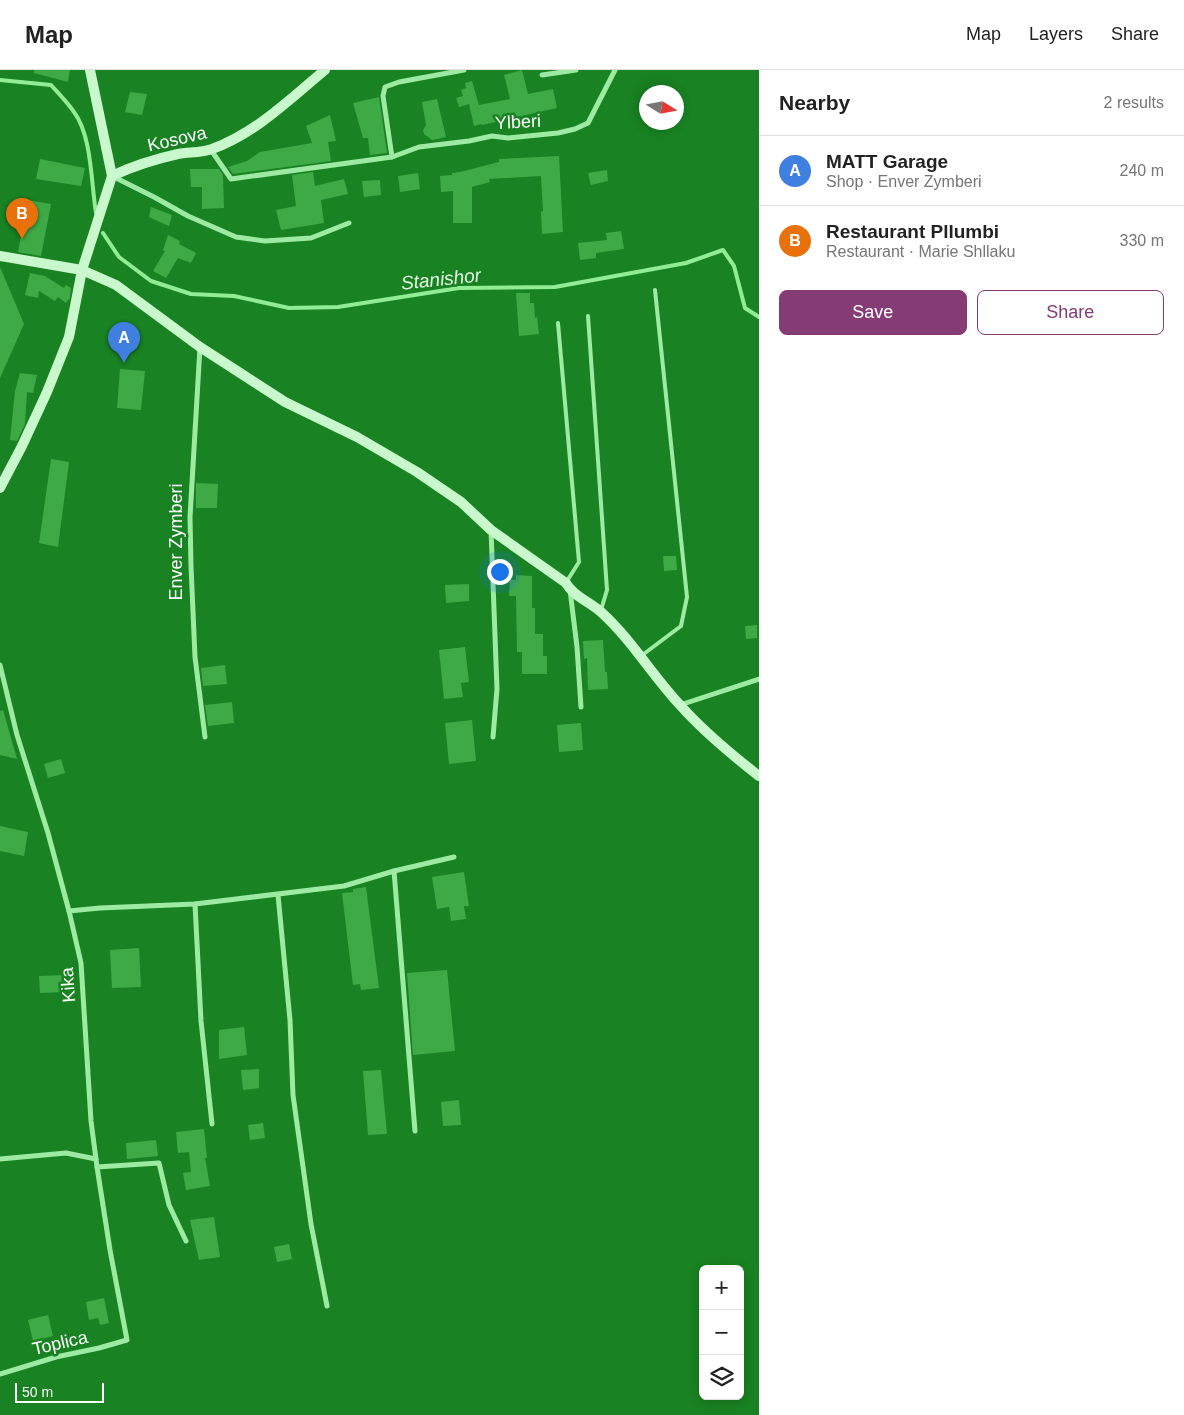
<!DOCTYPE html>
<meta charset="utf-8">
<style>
body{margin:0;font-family:Arial,sans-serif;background:#f6f6f6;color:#222}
.controls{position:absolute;right:15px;bottom:15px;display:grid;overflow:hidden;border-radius:8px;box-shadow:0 2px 12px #0003}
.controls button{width:45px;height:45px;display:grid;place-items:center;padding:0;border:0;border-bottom:1px solid #e0e0e0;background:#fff;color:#222;font:25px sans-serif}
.compass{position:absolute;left:639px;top:15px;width:45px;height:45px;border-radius:50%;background:#fff;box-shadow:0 2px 12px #0003;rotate:101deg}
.scale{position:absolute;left:15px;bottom:12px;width:89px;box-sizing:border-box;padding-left:5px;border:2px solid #fff;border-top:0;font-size:14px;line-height:18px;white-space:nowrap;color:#fff;-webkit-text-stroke:4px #198222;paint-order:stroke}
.you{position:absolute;left:499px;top:501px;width:18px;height:18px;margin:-12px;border:4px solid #fff;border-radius:50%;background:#1a73e8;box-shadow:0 0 0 8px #1a73e833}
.badge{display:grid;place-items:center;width:32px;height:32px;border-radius:50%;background:#853b74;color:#fff;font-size:16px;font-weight:700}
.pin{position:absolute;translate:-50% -41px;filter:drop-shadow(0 1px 2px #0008)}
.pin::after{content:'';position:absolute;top:26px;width:18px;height:15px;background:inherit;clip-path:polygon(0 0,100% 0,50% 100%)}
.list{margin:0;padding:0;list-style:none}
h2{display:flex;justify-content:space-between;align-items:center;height:65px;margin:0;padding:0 20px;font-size:21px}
h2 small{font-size:16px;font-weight:400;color:#767676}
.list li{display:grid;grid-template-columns:32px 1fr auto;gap:15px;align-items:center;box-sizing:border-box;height:70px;padding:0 20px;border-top:1px solid #e0e0e0}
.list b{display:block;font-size:19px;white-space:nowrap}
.list p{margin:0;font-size:16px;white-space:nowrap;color:#767676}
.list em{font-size:16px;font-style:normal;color:#767676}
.actions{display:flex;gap:10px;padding:15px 20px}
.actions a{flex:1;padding:11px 0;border:1px solid #853b74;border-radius:8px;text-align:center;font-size:18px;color:#853b74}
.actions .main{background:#853b74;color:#fff}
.icon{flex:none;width:28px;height:28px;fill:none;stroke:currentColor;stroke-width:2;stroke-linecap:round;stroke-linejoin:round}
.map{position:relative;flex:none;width:759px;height:1345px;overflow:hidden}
header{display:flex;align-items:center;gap:30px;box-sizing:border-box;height:70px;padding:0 25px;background:#fff;border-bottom:1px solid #e0e0e0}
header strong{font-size:24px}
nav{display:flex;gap:28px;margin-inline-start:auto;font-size:18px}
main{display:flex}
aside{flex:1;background:#fff}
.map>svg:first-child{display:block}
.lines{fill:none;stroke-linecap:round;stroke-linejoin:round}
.stream{stroke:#90ed95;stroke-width:4}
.building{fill:#3eaa46}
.lane{stroke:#9deba2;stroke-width:4}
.street{stroke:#9deba2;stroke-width:5}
.secondary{stroke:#c9f8cd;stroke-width:10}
.labels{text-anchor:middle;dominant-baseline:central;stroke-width:5;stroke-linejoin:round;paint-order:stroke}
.street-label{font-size:18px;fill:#fff;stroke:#198222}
.water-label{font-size:19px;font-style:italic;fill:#e5fbe6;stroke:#198222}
</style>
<header>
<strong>Map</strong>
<nav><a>Map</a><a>Layers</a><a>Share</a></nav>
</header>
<main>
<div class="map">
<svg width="759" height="1345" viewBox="0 0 759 1345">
<rect width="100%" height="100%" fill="#198222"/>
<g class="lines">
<g class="stream">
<path d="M0,10L51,15C59,24 67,32 74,42C92,66 91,113 96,143"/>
<path d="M103,163L119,187L151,211L191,224L234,226L289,238L338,237L459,218L555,217L686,193L723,180L734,196L745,238L759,247"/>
</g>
</g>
<g class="building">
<path d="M34,0H70L68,12L34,3Z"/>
<path d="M522,0L528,24L553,19L557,38L482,55L481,54L474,56L469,34L459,37L456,28L463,26L461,20L466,18L465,13L472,11L479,35L510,29L504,5Z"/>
<path d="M130,22L147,24L142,45L125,42Z"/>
<path d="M379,27L387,83L370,85L368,68H363L353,33Z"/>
<path d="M437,29L446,67L432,70L424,64L423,60L426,55L422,32Z"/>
<path d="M330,45L336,71L328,72L331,91L233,104L228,97L247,91L260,82L312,73L306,56Z"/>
<path d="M559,86L563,162L542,164L541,142L543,141L541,106L489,109L490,112L472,117V153H453V121L441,122L440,106L452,105V103L460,102L499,92V89Z"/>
<path d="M40,89L85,98L81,116L36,109Z"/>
<path d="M190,99H219L223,105L224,138L202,139V117H191Z"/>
<path d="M607,100L608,111L591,115L588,103Z"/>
<path d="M313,102L315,116L344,109L348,124L321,130L324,153L281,160L276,140L296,136L292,105Z"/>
<path d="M418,103L420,119L400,122L398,106Z"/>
<path d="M380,110L381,125L364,127L362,111Z"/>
<path d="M28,130L51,134L41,186L18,182Z"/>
<path d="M151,137L172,145L169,156L149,147Z"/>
<path d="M621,161L624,179L596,183V188L580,190L578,173L607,170L606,163Z"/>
<path d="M168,165L180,171L179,174L196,183L191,193L178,188L166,208L153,201L165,181L163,180Z"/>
<path d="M0,197L24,254L0,308Z"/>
<path d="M30,203L45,206L64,218L66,215L71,218L70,228L66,233L58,227L55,231L39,221L38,228L25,225Z"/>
<path d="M516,223H530V233H534L535,248L537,247L539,264L519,266Z"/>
<path d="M120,299L145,301L141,340L117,338Z"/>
<path d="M20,303L37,305L33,323L27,322L25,354L17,371L10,370L15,321Z"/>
<path d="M51,389L69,392L58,477L39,473Z"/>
<path d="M196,413L218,414L217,438H196Z"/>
<path d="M663,486H676L677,500L664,501Z"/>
<path d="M516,505L532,506V538H535V564H543V586H547V604H522V582H517L516,526H509L510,510H516Z"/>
<path d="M469,514V531L446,533L445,515Z"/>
<path d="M757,555V568L746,569L745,556Z"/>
<path d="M603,570L605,602H607L608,619L588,620L587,588L584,589L583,571Z"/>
<path d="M465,577L469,612L461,613L463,627L444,629L439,580Z"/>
<path d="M225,595L227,614L203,616L201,598Z"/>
<path d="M232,632L234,653L208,656L205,635Z"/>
<path d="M3,640L17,689L0,685V641Z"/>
<path d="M472,650L476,691L449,694L445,653Z"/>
<path d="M581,653L583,680L559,682L557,655Z"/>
<path d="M61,689L65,703L48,708L44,694Z"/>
<path d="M0,756L28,762L24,786L0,781Z"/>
<path d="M464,802L469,836H464L466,849L451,851L449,837L437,839L432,807Z"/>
<path d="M366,817L379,918L361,920L360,914L353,915L342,823L353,822V819Z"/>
<path d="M139,878L141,917L112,918L110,880Z"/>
<path d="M447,900L455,981L413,985L407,903Z"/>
<path d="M66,905L67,922L40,923L39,906Z"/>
<path d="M244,957L247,985L219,989V960Z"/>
<path d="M259,999V1018L243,1020L241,1000Z"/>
<path d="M381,1000L387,1064L368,1065L363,1001Z"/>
<path d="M459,1030L461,1055L443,1056L441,1032Z"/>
<path d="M263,1053L265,1068L250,1070L248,1055Z"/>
<path d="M204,1059L207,1088H205L210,1116L186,1120L183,1103L191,1102L189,1082L178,1083L176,1062Z"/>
<path d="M156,1070L158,1086L127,1089L126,1073Z"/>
<path d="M214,1147L220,1187L199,1190L190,1150Z"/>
<path d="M289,1174L292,1189L277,1192L274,1177Z"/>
<path d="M104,1228L109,1253L100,1255L98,1248L89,1250L86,1232Z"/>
<path d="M48,1245L53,1266L33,1271L28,1250Z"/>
</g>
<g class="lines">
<g class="lane">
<path d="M588,246L607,520L601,540"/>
<path d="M558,253L579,492L567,511"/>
<path d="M641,586L681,556L687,527L655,220"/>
</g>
<g class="street">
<path d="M542,5L576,0"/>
<path d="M211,80L231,109L392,87L419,77L469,71L492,66L508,68L558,63L575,59L588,53L615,0"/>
<path d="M392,87L383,26L385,17L399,12L464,0"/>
<path d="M112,106L154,127L188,146L236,167L265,171L311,168L349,153"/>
<path d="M200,277L190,447L191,496L195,587L205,667"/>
<path d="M491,460L497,619L493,667"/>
<path d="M570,520L577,577L581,637"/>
<path d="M0,595L17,665L48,763L69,841L81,893L91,1051L97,1097L159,1093L169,1135L186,1171"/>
<path d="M680,635L759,609"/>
<path d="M394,801L415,1061"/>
<path d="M278,825L290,950L293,1025L311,1154L327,1236"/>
<path d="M195,834L201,951L212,1054"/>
<path d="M69,841L100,838L195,834L344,816L394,801L454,787"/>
<path d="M0,1089L66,1083L96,1089"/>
<path d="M0,1304L56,1287L99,1278L127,1270L110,1180L97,1097"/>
</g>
<g class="secondary">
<path d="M90,0L112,106"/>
<path d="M0,186L82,200L116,215L200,277L285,332L357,367L417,402L461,432L491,460L566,513C573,526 590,532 601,542C631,569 652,605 680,635C703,661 732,685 759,706"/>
<path d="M0,418L22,376L47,322L69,267L82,200L112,106C133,96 155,89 178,84C189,82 201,83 212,79C256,63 290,29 325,0"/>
</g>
</g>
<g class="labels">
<g class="street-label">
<text transform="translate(518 52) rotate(-3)">Ylberi</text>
<text transform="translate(177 69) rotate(-13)">Kosova</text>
<text transform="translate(176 472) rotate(-90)">Enver Zymberi</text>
<text transform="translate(68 915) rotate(-94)">Kika</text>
<text transform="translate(60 1273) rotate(-13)">Toplica</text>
</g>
<g class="water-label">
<text transform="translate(441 209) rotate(-6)">Stanishor</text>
</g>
</g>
</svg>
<div class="controls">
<button>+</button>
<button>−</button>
<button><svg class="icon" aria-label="layers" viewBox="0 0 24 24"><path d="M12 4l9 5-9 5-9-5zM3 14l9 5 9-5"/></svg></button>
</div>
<svg class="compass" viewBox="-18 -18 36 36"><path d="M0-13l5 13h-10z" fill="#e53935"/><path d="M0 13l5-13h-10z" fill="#767676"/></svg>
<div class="scale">50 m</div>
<div class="you"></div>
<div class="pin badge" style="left:124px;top:293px;background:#3f7fe0">A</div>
<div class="pin badge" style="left:22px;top:169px;background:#e8710a">B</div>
</div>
<aside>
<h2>Nearby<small>2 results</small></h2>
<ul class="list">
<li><span class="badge" style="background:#3f7fe0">A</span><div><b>MATT Garage</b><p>Shop · Enver Zymberi</p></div><em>240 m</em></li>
<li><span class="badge" style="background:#e8710a">B</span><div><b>Restaurant Pllumbi</b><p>Restaurant · Marie Shllaku</p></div><em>330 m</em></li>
</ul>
<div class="actions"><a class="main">Save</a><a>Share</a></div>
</aside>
</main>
